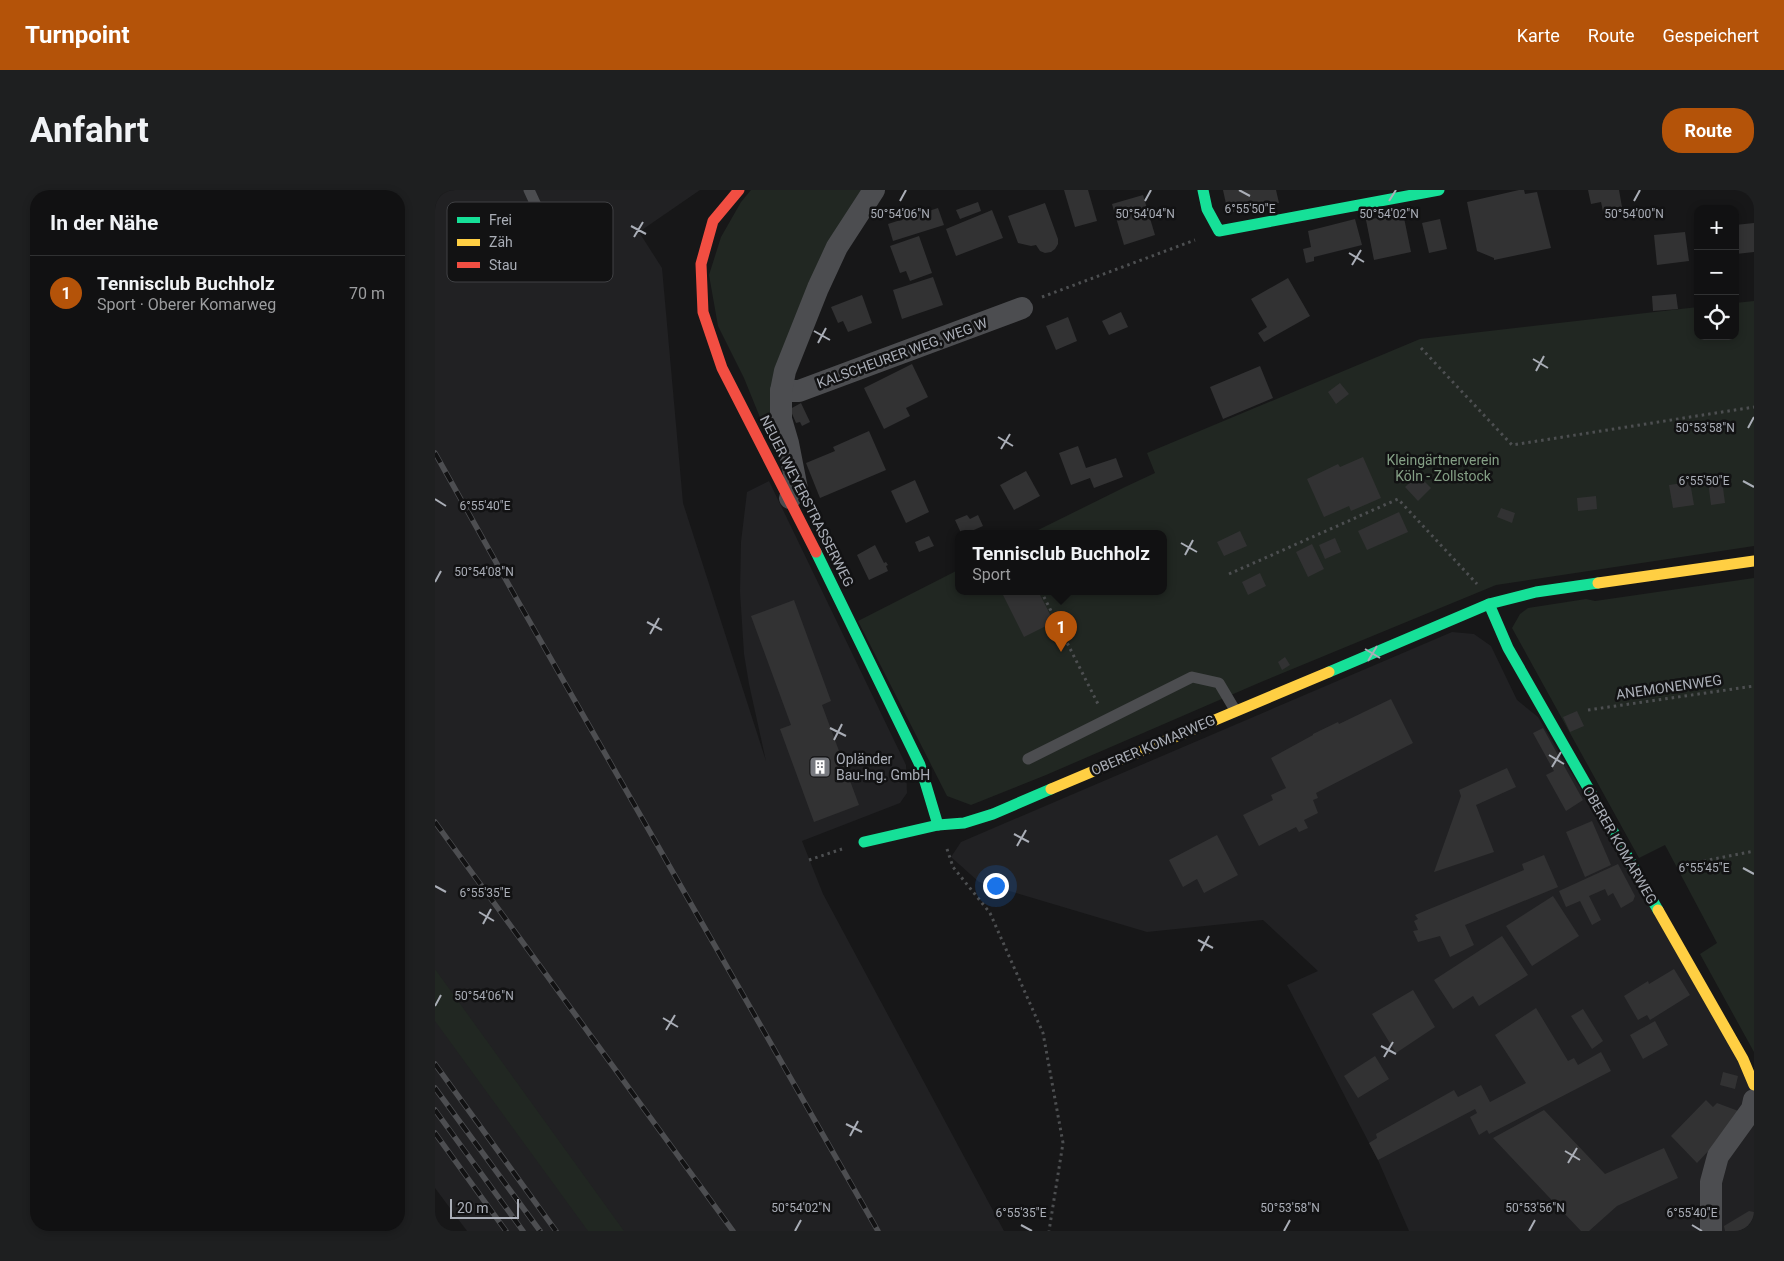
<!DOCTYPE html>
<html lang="de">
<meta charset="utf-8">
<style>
body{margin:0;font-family:Roboto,sans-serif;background:#1e1f20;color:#f1f3f6}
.controls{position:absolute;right:15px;top:15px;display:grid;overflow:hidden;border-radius:10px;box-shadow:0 2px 8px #0003}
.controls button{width:45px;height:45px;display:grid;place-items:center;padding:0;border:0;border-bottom:1px solid #303132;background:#111112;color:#f1f3f6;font:25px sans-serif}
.scale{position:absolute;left:15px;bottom:12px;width:69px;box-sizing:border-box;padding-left:5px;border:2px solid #aaaeb7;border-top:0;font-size:14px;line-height:18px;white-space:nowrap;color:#aaaeb7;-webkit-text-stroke:4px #121213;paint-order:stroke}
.you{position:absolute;left:560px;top:695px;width:18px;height:18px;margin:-12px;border:4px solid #fff;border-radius:50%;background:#1a73e8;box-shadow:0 0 0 8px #1a73e833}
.badge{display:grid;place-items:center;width:32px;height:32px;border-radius:50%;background:#b45309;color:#fff;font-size:16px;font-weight:700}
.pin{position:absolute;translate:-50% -41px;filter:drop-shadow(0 1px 2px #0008)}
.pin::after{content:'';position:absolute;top:26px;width:18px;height:15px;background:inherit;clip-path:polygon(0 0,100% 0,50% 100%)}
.popup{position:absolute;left:520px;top:340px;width:212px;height:65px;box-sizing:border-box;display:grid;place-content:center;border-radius:10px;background:#111112;filter:drop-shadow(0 1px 4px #0005);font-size:16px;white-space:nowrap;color:#9c9d9f}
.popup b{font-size:19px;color:#f1f3f6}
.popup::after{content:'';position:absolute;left:50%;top:100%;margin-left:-10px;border:10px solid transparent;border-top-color:#111112}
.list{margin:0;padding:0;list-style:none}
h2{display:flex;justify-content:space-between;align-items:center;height:65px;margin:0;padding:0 20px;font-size:21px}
h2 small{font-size:16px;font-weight:400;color:#9c9d9f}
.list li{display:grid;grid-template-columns:32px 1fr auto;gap:15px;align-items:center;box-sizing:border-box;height:75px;padding:0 20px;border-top:1px solid #303132}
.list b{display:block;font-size:19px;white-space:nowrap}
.list p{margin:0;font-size:16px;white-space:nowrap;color:#9c9d9f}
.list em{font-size:16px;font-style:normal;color:#9c9d9f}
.icon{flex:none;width:28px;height:28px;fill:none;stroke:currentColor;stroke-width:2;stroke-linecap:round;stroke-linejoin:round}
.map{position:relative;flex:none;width:1319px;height:1041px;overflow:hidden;border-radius:20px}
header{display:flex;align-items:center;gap:30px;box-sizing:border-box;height:70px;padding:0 25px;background:#b45309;color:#fff}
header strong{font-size:24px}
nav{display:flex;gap:28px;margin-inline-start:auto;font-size:18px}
.intro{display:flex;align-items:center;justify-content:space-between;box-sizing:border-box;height:120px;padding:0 30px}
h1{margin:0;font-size:35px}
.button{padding:12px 22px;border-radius:20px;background:#b45309;color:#fff;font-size:18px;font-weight:700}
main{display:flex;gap:30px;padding:0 30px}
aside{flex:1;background:#111112;border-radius:20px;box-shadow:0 2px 8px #0003}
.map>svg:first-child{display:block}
.built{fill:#212123}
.green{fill:#212722}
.building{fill:#323233}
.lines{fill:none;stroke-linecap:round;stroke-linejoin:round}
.path{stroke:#4d4f51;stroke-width:3;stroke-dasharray:2.5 4;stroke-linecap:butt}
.lane{stroke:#4c4d50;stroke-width:11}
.street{stroke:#4c4d50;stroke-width:22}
.fast{stroke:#16e098;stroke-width:11}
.slow{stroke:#ffcf43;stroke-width:11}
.jam{stroke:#f24e42;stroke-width:11}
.rail-casing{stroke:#4d4e51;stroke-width:5.5}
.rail{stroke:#121213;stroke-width:4;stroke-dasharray:11;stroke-linecap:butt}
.ticks{fill:none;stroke:#aaaeb7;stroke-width:2}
.labels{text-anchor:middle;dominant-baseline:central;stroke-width:5;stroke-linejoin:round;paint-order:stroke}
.street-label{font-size:14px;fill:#aaaeb7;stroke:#121213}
.park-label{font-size:14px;fill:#849f85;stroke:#121213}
.poi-label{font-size:14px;fill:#aaaeb7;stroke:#121213;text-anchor:start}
.key{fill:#121213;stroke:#404144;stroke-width:1}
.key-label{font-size:14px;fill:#aaaeb7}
.ticks-label{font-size:12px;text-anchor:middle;fill:#aaaeb7;stroke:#121213;stroke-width:5;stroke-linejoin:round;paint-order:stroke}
</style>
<header>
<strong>Turnpoint</strong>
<nav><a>Karte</a><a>Route</a><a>Gespeichert</a></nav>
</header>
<div class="intro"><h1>Anfahrt</h1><a class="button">Route</a></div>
<main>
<aside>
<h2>In der Nähe<small></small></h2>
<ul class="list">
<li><span class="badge">1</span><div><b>Tennisclub Buchholz</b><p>Sport · Oberer Komarweg</p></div><em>70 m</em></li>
</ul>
</aside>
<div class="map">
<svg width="1319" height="1041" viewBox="0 0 1319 1041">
<rect width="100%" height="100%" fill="#171718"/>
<g class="built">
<path d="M0,0H265L204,42L227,78L248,313L331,571L314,494L309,464L305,402L306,352L312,302L334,291L471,575L472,603L465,613L367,651L388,704L569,1041H32L0,998Z"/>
<path d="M1017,442L1039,444L1056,456L1082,510L1103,527L1319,889V1041H974L943,970L852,795L883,781L828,730L712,742L544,692L516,667L526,652Z"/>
</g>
<g class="green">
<path d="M316,0H430L349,156L347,262H339L309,188L283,136L274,85L286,47L306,12Z"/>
<path d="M1319,111V356L1061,395L826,492L611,585L536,615L512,606L423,431L523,380L524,401H728V343H597L690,297L720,283L712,263L985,149L1263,117V146H1300V113Z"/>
<path d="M1319,388V862L1265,764L1282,753L1230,655L1204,668L1077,438L1085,424L1093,418L1151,409L1160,411Z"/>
<path d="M0,779L189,1041H153L0,831Z"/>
</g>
<g class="building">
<path d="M629,0H653L662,31L640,37Z"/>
<path d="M788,0H841L844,13L793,23Z"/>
<path d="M1084,0H1089L1090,4L1102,2L1116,58L1059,70V68L1042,61L1032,12Z"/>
<path d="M1153,0H1184L1188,23L1169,26L1166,12L1156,14Z"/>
<path d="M708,5L720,45L689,55L677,14Z"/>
<path d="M543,12L546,21L525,29L521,20Z"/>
<path d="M610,13L623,49V54L620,59L616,62L610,63L605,61L601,55L596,56L583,53L573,26Z"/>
<path d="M503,18L509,35L458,51L453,34Z"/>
<path d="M557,20L568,48L521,66L511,39Z"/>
<path d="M968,23L976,62L939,70L931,30Z"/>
<path d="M920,29L927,55L879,67V71L871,73L868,59L876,57L873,41Z"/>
<path d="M1005,29L1012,59L994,63L987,33Z"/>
<path d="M1319,33V62L1301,64L1300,35Z"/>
<path d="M1250,42L1254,71L1222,75L1219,45Z"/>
<path d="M484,46L497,83L475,91L471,81L465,83L455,56Z"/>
<path d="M498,87L508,115L467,129L458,100Z"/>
<path d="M853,88L875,126L829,152L823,143L832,137L816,109Z"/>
<path d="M1241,104L1243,119L1218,121L1217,106Z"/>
<path d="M427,105L437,133L413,142L408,131L403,133L396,117Z"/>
<path d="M686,122L693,137L674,145L667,131Z"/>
<path d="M633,127L642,151L621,160L611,136Z"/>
<path d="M477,174L493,207L471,218L475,226L449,239L429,198Z"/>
<path d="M825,176L838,208L788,229L775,197Z"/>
<path d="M905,193L914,204L901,214L893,202Z"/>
<path d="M366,213L375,232L367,236L365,232L361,233L355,219Z"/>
<path d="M434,241L451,280L385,308L371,273L400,261L398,257Z"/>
<path d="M643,256L651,278L681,268L688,287L659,298L655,288L636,295L624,263Z"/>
<path d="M928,267L946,308L916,321L914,316L889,327L872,289L903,274L905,277Z"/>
<path d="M591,281L605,306L579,320L565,295Z"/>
<path d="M983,285L996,298L983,311L970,297Z"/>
<path d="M480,290L494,322L471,333L456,301Z"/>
<path d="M1287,290L1290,313L1276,315L1273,291Z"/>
<path d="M1255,292L1259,315L1238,318L1234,295Z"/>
<path d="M1161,306L1162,319L1143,321L1142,308Z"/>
<path d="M1066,318L1080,323L1077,333L1062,327Z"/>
<path d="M964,322L973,342L932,360L923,341Z"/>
<path d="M532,325L535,329L543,325L548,336L532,343H526L520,330Z"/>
<path d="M805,341L812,356L789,366L782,352Z"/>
<path d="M494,346L499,356L484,362L480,352Z"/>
<path d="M900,348L906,362L890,369L884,355Z"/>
<path d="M877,354L889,379L873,387L861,362Z"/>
<path d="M440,355L449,373L451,372L453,375L451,376L453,381L434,390L422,365Z"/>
<path d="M825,383L831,396L813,405L807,392Z"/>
<path d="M566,401H603L619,432L589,447Z"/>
<path d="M359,410L396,511L387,515L424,615L379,632L345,539L356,535L316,426Z"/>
<path d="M850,467L855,475L847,480L843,472Z"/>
<path d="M956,509L978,553L881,603L883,608L878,610L883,623L869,630L873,638L864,642L861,637L824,656L808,625L838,610L836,605L851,598L836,568L878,545V544L903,532L904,534Z"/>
<path d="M1142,521L1149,536L1135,542L1128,527Z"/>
<path d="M1108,538L1148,610L1131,621L1111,585L1119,581L1098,543Z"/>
<path d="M1072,578L1081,597L1041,615L1059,662L999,682L1026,606L1024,600Z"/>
<path d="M1157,631L1176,675L1150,687L1131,642Z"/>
<path d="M782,645L803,685L769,703L762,689L748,697L734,670Z"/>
<path d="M1109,665L1123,697L1030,735L1039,755L1015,767L1005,746L983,752L978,741L983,740L979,731L983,729L980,725L1089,680L1087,674Z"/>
<path d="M1183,674L1200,706L1198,711L1186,718L1178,703L1173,706L1170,699L1154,706L1166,730L1157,735L1145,711L1131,717L1124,701Z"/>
<path d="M1118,706L1144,746L1097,776L1071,736Z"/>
<path d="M1067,746L1093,785L1044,816L1038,806L1018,819L999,790Z"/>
<path d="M1239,779L1255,805L1215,830L1212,825L1203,830L1189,806L1213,791L1214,794Z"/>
<path d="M978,800L1000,837L961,863L937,824Z"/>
<path d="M1101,818L1133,871L1139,868L1143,875L1166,862L1176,881L1054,944L1052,940L1044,945L1035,927L1042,923L1040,919L943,970L934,953L942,948L941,944L1019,900L1023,907L1046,895L1055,912L1091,893L1060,845Z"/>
<path d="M1148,819L1168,851L1157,859L1136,826Z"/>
<path d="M1220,831L1233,855L1208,869L1195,845Z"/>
<path d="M940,866L954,889L923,908L909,886Z"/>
<path d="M1288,882L1303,886L1300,899L1285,895Z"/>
<path d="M1271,910L1278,917L1282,913L1306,922L1297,936L1262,973L1236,946Z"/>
<path d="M1109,920L1170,984L1229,958L1243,988L1182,1016L1154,1041H1146L1058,948Z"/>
<path d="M1314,1021L1319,1022V1041H1290L1289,1036Z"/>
</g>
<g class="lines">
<g class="path">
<path d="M607,107L760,50"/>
<path d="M986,158L1077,255L1319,217"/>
<path d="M794,384L963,309L1042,394"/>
<path d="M606,401L664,516"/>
<path d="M1153,520L1319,496"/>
<path d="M512,659L518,677L555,723L608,843L628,953L614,1041"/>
<path d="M374,670L407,659"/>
<path d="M1243,676L1319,661"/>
</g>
<g class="lane">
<path d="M94,0L124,65"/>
<path d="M593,569L757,487L784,493L800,520"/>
</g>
<g class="street">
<path d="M346,201H364L587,118"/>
<path d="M355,308L362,299L353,253L346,229V201L350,181L383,98L402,57L439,0"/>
<path d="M1276,1041V992L1283,966L1317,919L1319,910"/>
</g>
<g class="fast">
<path d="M768,0L772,19L784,41L1004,0"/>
<path d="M381,362L485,575L503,635"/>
<path d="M1054,414L1073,458L1223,720"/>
<path d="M894,482L1054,414L1101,402L1163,393"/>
<path d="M429,652L503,635L529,633L558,624L616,599"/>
</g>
<g class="slow">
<path d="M1163,393L1319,371"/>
<path d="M616,599L894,482"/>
<path d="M1223,720L1308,869L1319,895"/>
</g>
<path class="jam" d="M304,0L278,31L266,74L268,122L287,178L381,362"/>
<g class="rail-casing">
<g id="rail">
<path d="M0,263L80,406L443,1041"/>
<path d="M0,632L298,1041"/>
<path d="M0,874L121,1041"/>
<path d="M0,898L105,1041"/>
<path d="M0,920L88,1041"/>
<path d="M0,943L71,1041"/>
</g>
</g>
<use href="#rail" class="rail"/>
</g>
<path class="ticks" d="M804,0L815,6M465,11L471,0M710,11L716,0M954,11L961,0M1199,11L1205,0M196,36L211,44M199,47L208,32M914,63L929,72M917,75L926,60M379,141L395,150M383,153L391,138M1098,169L1113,178M1101,181L1109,166M1313,238L1319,227M563,247L578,256M566,259L575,244M1308,291L1319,297M0,309L11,316M746,353L762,362M750,365L758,350M0,392L6,381M212,432L227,440M215,444L224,428M930,459L945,468M933,471L942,456M395,538L411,546M399,550L407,534M1114,565L1129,574M1117,577L1126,562M579,644L594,652M582,656L591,640M1308,678L1319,684M0,696L11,702M44,722L59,731M48,734L56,719M763,750L778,758M766,761L774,746M0,816L6,805M228,828L243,837M231,840L240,825M946,856L961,864M949,867L958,852M411,934L427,942M415,946L423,931M1130,961L1145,970M1133,973L1142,958M586,1035L597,1041M1257,1035L1267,1041M360,1041L366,1030M849,1041L855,1030M1094,1041L1100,1030"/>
<defs>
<g id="building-square" transform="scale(1.125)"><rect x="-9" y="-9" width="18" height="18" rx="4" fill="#77797f" stroke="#121213"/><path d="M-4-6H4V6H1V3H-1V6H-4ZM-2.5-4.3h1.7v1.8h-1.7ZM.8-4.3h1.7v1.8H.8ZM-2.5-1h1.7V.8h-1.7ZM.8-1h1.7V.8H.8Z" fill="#fff"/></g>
</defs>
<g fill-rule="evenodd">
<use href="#building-square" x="385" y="577"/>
</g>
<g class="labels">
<g class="street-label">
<text transform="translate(467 163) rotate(-20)">KALSCHEURER WEG, WEG W</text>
<text transform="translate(372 311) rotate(63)">NEUER WEYERSTRASSERWEG</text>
<text transform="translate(1234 497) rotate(-8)">ANEMONENWEG</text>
<text transform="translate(718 555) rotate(-23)">OBERER KOMARWEG</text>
<text transform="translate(1185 655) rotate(60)">OBERER KOMARWEG</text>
</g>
<g class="park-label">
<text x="1008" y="270">Kleingärtnerverein<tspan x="1008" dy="16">Köln - Zollstock</tspan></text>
</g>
<g class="poi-label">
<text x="401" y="569">Opländer<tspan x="401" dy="16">Bau-Ing. GmbH</tspan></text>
</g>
</g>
<rect x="12" y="12" width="166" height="80" rx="8" class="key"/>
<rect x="22" y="27" width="23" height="6" fill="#16e098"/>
<rect x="22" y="49" width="23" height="7" fill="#ffcf43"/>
<rect x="22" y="72" width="23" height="6" fill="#f24e42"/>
<g class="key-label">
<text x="54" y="35">Frei</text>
<text x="54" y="57">Zäh</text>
<text x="54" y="80">Stau</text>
</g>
<g class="ticks-label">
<text x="815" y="23">6°55'50"E</text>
<text x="465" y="28">50°54'06"N</text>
<text x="710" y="28">50°54'04"N</text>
<text x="954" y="28">50°54'02"N</text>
<text x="1199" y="28">50°54'00"N</text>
<text x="1270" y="242">50°53'58"N</text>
<text x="1269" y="295">6°55'50"E</text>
<text x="50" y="320">6°55'40"E</text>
<text x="49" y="386">50°54'08"N</text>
<text x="1269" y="682">6°55'45"E</text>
<text x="50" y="707">6°55'35"E</text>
<text x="49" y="810">50°54'06"N</text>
<text x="366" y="1022">50°54'02"N</text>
<text x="855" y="1022">50°53'58"N</text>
<text x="1100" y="1022">50°53'56"N</text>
<text x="586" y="1027">6°55'35"E</text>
<text x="1257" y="1027">6°55'40"E</text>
</g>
</svg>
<div class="controls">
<button>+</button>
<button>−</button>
<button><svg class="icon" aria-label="locate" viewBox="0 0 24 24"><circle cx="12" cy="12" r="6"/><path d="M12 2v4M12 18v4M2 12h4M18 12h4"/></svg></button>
</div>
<div class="scale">20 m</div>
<div class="you"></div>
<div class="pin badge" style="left:626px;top:462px">1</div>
<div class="popup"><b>Tennisclub Buchholz</b>Sport</div>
</div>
</main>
